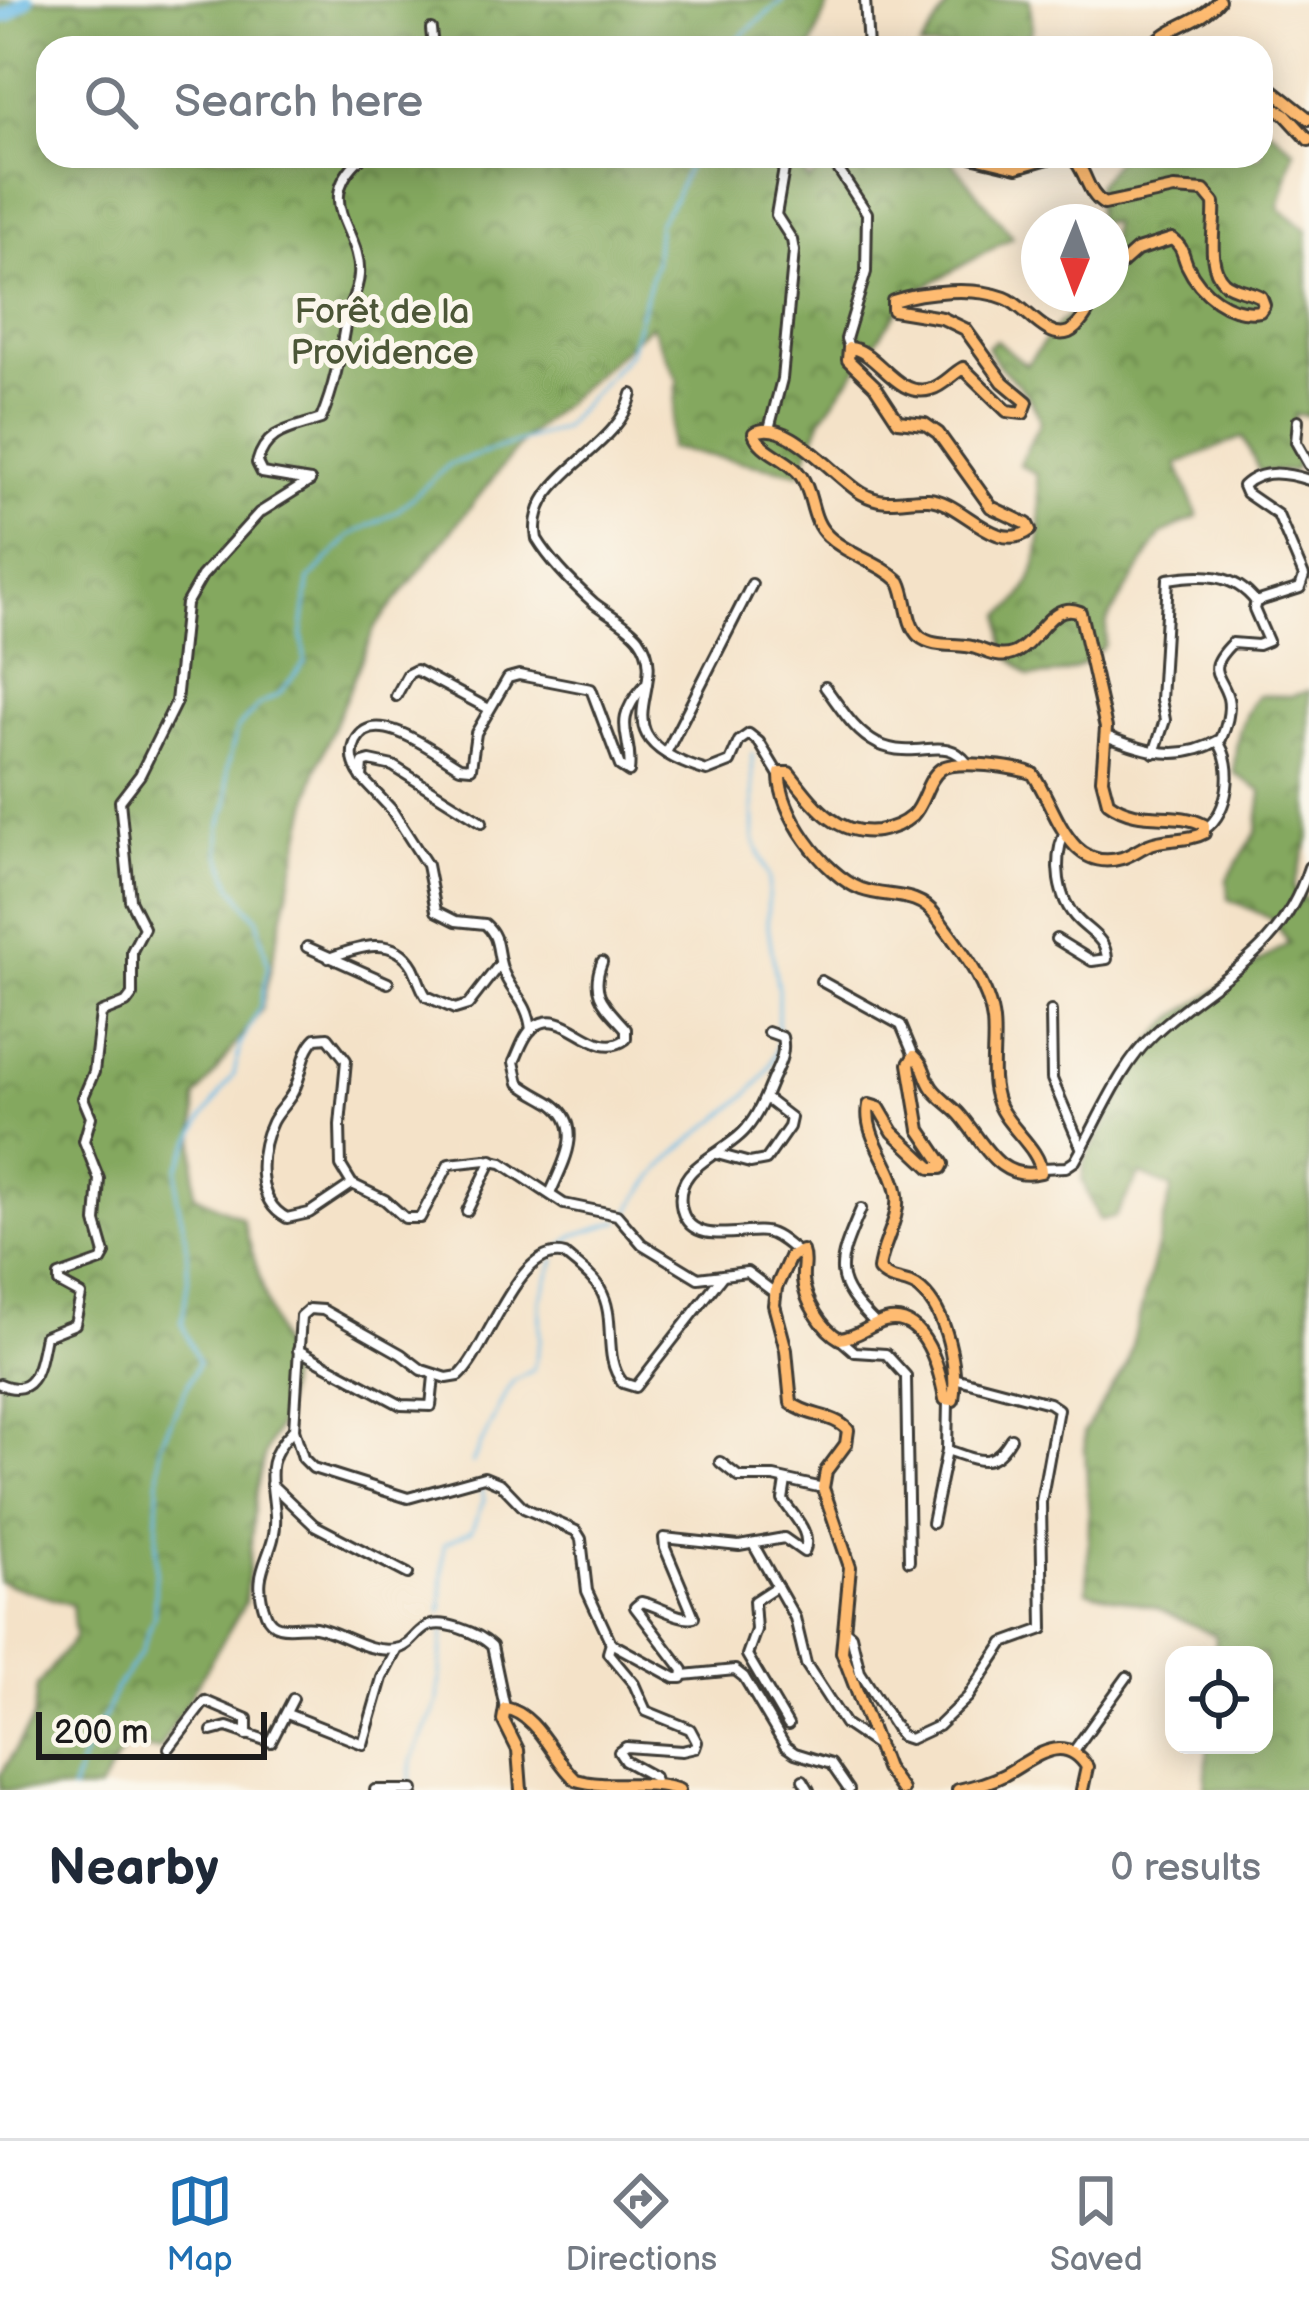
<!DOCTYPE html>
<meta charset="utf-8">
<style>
body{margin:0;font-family:"Balsamiq Sans",sans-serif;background:#f2f2f3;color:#1f2937}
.controls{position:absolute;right:36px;bottom:36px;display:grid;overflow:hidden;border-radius:24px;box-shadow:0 6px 30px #0003}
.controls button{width:108px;height:108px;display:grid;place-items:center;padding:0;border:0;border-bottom:3px solid #e0e1e3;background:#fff;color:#1f2937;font:60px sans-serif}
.compass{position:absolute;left:1021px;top:204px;width:108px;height:108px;border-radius:50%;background:#fff;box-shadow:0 6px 30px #0003;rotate:181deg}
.scale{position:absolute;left:36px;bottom:30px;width:231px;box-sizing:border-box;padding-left:12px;border:6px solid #1c1c1c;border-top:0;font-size:33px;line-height:42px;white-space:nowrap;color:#1c1c1c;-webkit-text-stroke:9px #fbf7ec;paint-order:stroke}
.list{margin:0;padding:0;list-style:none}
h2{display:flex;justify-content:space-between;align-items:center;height:156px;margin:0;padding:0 48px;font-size:51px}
h2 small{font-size:39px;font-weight:400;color:#747a83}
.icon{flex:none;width:66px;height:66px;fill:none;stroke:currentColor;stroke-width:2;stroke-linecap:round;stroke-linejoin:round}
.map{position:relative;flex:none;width:1309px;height:1790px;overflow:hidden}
.search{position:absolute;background:#fff;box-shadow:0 6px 30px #0003;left:36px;right:36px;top:36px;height:132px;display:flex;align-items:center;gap:30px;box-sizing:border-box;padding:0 42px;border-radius:36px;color:#747a83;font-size:45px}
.sheet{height:348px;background:#fff}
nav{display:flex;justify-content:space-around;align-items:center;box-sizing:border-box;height:168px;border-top:3px solid #e0e1e3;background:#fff;font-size:33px;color:#747a83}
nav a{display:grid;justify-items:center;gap:6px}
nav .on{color:#1f6fb2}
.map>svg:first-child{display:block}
.forest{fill:url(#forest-crowns);stroke:#50623d;stroke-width:3}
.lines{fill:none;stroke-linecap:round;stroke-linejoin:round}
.stream{stroke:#6cbbe6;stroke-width:3}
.river{stroke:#6cbbe6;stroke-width:14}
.minor-casing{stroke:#3c3a36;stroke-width:14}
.major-casing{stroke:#3c3a36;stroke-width:16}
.minor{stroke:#fff;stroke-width:8}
.major{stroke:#febb71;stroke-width:10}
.labels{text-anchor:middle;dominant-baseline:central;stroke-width:10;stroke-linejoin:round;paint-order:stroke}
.park-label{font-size:36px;fill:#4c5637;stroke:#fbf7ec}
</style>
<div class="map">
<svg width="1309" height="1790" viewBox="0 0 1309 1790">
<defs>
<pattern id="forest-crowns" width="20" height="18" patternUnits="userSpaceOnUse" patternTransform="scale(3)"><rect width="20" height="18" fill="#84a85e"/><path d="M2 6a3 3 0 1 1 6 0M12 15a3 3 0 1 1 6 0" fill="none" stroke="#6b884d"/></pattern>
</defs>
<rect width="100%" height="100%" fill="#fbf7ec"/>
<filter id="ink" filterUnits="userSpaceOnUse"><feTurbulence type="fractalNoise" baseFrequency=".00833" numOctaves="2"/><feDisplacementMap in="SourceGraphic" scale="24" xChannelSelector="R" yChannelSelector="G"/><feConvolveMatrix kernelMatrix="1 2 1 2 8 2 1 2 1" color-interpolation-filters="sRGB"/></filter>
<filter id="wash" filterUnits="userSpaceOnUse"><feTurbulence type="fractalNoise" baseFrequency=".004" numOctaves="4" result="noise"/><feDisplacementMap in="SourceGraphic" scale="48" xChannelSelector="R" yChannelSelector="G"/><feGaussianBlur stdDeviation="2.7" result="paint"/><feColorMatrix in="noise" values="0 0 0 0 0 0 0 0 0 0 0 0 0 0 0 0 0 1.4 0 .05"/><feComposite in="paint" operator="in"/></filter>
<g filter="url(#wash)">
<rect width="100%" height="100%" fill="#f4e2c8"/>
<g class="forest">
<path d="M0,0H830L811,48H48V156H801L808,182L832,156H948L1013,237L908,296L822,418L800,473L669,448L678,380L651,325L525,438L375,627L316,770L261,1010L196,1098L194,1194L242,1218L288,1373L282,1417L265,1454L256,1491L245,1603L159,1749H147L136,1739L128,1740L99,1790H0V1776L33,1719L37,1686L75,1637L72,1605L0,1582Z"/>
<path d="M952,0H1030L1032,30L1018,48H920Z"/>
<path d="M1261,122L1294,150L1279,208L1307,230L1309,416L1295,414L1291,448L1298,464L1293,471H1259L1243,437L1177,464L1198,516L1161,535L1107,621L1105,645C1078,672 1067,675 1029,676L1004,651L1002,615C1047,586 1043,521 1036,474L1019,464L1040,422C1031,385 1003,379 987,347L996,340L1026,365L1058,324L1078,308L1086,294H1111V222H1097V184L1120,156H1261Z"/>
<path d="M1309,691V839L1293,888L1309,902V1790H1205L1208,1745H1264V1655H1215L1216,1636L1155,1607L1087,1591L1089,1515L1084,1432L1127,1365L1172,1188L1140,1174L1115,1217L1099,1220L1082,1180L1084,1163L1152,1041L1175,1017L1289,943L1270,918L1228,899L1227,879L1257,831L1262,792L1234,773C1235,743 1239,719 1258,695L1291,696Z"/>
</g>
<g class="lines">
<g class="stream">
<path d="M727,48L783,0"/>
<path d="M752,754L754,839L769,878L767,920L778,990V1030"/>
<path d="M628,1214C640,1193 656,1172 674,1155C707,1122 773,1091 778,1040"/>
<path d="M560,1248L575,1235L620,1221"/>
<path d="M472,1463L507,1390L513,1381L533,1370L540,1340V1299L555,1260"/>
<path d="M441,1613L444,1544L471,1531L484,1500L479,1483"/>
<path d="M409,1788L412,1760L438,1703L443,1631"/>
<path d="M72,1790L89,1740L105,1715L116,1688L141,1653L154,1616L160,1445L198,1363L182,1323L188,1279L186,1237L177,1198L178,1168L202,1120L234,1074L240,1045L260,1007L268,966L258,920L232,886L220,852V828L228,802L227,769L237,729L259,705L279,694L305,662L302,634L309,580L351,535L396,512L450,464L562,428L630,352L655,263L658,223L674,199L692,156"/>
</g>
<path class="river" d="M0,17L8,15L27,0"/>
</g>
</g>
<g filter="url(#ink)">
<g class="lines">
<g class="minor-casing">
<g id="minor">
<path d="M865,0L868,48"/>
<path d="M431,29L433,48"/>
<path d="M838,156L836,166L867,213L866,272L846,339L849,348"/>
<path d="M632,394C618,453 525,476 537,539C551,562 574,585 594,603C608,614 628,624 639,638C675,687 590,736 707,771L730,762L739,741L749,734L759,742L779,775"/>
<path d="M1298,420L1296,442L1309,465"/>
<path d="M769,429L782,379L794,251L792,240L776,215L786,157"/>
<path d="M310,481L262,473L257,463C266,429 293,429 321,419C335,386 340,355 346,320C349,305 358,291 359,275C363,230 309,203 363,156"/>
<path d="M1256,602L1300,588L1304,576L1278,515L1246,493L1243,486C1261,468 1287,473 1309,480"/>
<path d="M825,687C841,708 854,732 878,744C919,762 944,732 968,764"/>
<path d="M396,696L408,674L416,670L489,709"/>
<path d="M1106,736C1146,752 1181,763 1221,739C1226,728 1231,710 1228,698C1221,673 1203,672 1232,643L1258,645L1268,641L1254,609L1256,602"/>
<path d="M666,753L752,584"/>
<path d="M1154,753L1165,720L1161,700L1168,579C1202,573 1234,573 1256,602"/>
<path d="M362,778C354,767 349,755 356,741C375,704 437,754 460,767L471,768L476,733L508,678L519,675L591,689L620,766L629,772C634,735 609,726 644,686"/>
<path d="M482,822L393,766L370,761L363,763L362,778L391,809L427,865L436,911L456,921L485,924C500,937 496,950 502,968C510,994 528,999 531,1030"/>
<path d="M1205,829C1229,813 1235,765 1218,742"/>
<path d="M1056,939L1092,961L1107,959C1106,939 1091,933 1078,920C1057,899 1053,861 1064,834"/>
<path d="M307,947L388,983"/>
<path d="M329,958C358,947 394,934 413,967C418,977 420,987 426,996L455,1009L468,1005L499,965"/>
<path d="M821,981L901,1025L914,1056"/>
<path d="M1051,1011L1052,1079L1081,1147"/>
<path d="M768,1032L782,1037C786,1053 779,1065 772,1080C765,1097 758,1115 746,1129C724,1156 671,1165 682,1210C692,1248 745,1228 765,1232C777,1234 787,1244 796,1251"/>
<path d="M717,1154L750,1163L766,1160L789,1127L791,1118L765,1098"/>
<path d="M1042,1168L1066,1167L1075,1161C1099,1120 1119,1067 1154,1034C1218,974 1279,959 1309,867"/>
<path d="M352,1184L309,1213L287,1218C254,1201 258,1151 272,1122C278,1110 289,1102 294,1090C303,1073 302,1051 316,1038L328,1037L346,1060L340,1125L341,1166L352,1184L385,1200L405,1218H420L449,1164L486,1160L502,1163L564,1204L617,1215L642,1244L698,1278L747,1272L775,1293"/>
<path d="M550,1194C562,1165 586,1128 553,1104C542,1097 530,1092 519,1083L514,1062C519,1052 524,1034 534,1027C565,1003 594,1063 626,1039V1029C606,1006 589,995 602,962"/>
<path d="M861,1209C837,1266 829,1278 877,1325"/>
<path d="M467,1211L492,1160"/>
<path d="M723,1275L636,1387L623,1383C601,1357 618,1319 600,1289C592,1275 576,1265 565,1255C519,1241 487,1351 459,1376L447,1378L422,1370L401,1354L323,1310L309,1309L301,1316L294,1429L303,1458L313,1468L408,1498L484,1477L501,1484L524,1508L576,1531L581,1539L587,1591L611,1643L675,1678H682L683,1670L635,1607L641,1602C657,1605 682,1621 694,1617L665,1548L664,1538L739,1546L784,1538L804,1552C813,1533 793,1516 783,1500L786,1481"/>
<path d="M840,1339L855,1352L886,1354L906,1376L909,1561"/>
<path d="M298,1350L401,1405L431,1406L434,1376"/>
<path d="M0,1384C37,1400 39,1363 45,1336L75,1324L81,1295L59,1283V1276L101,1261L105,1254L96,1222L99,1179L84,1141L91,1117L83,1098L94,1072L101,1013L126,1003L132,995V951L144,928L130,900L120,801L140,775L176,702L186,604L202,576L259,513L310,481"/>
<path d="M293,1430C263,1461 272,1476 275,1515C278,1557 248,1567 266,1614C274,1635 298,1624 315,1627C341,1632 369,1654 395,1649C410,1647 414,1635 425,1628C441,1617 480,1634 492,1646L505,1708"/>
<path d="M947,1450C978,1460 992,1471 1011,1438"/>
<path d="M720,1462L739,1477H774L823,1488"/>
<path d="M271,1484L314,1525L408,1574"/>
<path d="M932,1523L947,1450L948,1402"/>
<path d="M753,1544L795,1618L806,1664L845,1724L876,1745"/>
<path d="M777,1586L754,1601L756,1630L747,1655L788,1725"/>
<path d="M845,1630L851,1635L860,1672L901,1736L910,1739L938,1726L968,1697L1004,1643L1043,1629L1041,1502L1058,1409L1049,1403L954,1378"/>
<path d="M611,1643L608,1653L634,1684L646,1711L690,1729L697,1742L695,1748L682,1751L626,1747L619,1752L625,1761L654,1777L656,1786"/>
<path d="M684,1675L735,1670L744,1677L785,1746L795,1753L831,1764L849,1790"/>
<path d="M287,1714L363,1744L382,1678L397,1649"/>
<path d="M212,1731L227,1727L271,1742L293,1699"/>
<path d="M169,1748L205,1701L247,1719V1735"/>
<path d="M1073,1752L1127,1677"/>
<path d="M803,1780L809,1790"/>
<path d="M375,1790H413"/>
</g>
</g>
<g class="major-casing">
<g id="major">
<path d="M1152,48C1163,27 1201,23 1219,0"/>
<path d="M1261,81L1309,119"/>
<path d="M1261,101L1285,114L1309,140"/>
<path d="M971,156L1017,167L1055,156"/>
<path d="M1071,156C1087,170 1086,193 1104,204L1174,189L1204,191L1214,203C1216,226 1205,264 1224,282C1234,291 1250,290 1261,297L1264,305L1260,311C1229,316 1200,293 1187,265C1182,253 1183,247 1172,239L1137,250L1111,273"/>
<path d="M914,1056C925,1064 924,1077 932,1088C940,1099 952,1106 960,1115C983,1141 998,1183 1041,1172C1040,1149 1007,1127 998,1103C988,1077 996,1048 993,1021C989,983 958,946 936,916C917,890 888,899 861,889C824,875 778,811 780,773H789C813,803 834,836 878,831C890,829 903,824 912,816C925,803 926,780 941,769C954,759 1019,767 1033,774C1056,807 1068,874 1122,858C1132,855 1139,849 1148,845C1166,837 1188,842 1204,833V825C1175,809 1140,826 1108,802L1102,779L1106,728L1080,612C1049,599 1037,646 1012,654C995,660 982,647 966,646C950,644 932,647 919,636C906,624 908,598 900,582C880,562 849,556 828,536C810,520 814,495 801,476C789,458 760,452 754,433C787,415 835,478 863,494C886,507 904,498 928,499C961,500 996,556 1030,530L1027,524L991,507L938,433L925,424L898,421L875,386L848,360L849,348C877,349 896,400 931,389C943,386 952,374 963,368L1007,411L1023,413L1027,402L1003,382L965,329L942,318L893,310V301C924,291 974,286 1005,298C1025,305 1046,341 1069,332C1082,326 1091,305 1097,294"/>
<path d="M521,1790L518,1750L503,1720L505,1708C539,1715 552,1759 576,1780C610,1790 647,1778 679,1790"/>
<path d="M902,1790L886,1768L842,1652L850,1567L823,1488L826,1471L846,1444L848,1430C834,1414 808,1417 791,1403L786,1350L774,1305L776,1288L790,1257L802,1251C806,1262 802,1268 803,1280C805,1301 822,1329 840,1339C858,1337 869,1325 885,1321C926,1311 940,1372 945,1399L953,1400C958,1368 947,1313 921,1290C908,1278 891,1284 879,1270C881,1245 900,1220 897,1195C893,1164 863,1137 869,1105L879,1108L893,1132L931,1168H941L943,1164L920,1130L909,1064L914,1056"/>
<path d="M958,1790C974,1787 990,1782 1004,1775C1031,1761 1063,1729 1087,1767L1082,1790"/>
</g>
</g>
<use href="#minor" class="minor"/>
<use href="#major" class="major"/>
</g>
</g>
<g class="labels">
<g class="park-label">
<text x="382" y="312">Forêt de la<tspan x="382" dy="41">Providence</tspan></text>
</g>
</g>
</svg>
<div class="controls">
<button><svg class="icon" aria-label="locate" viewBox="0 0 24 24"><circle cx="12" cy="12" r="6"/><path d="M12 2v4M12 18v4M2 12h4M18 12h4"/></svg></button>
</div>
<svg class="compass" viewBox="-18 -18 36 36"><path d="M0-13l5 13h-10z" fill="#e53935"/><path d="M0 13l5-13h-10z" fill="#747a83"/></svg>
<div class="scale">200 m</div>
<div class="search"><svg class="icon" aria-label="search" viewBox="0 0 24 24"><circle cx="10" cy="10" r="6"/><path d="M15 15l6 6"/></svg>Search here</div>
</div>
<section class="sheet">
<h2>Nearby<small>0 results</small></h2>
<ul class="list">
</ul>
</section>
<nav>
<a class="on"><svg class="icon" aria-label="map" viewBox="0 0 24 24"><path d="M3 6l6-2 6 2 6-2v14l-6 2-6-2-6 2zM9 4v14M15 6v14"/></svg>Map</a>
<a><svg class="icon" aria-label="directions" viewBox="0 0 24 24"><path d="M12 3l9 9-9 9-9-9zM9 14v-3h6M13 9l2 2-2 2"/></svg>Directions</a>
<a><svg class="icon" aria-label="saved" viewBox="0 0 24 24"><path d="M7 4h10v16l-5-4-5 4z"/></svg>Saved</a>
</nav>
